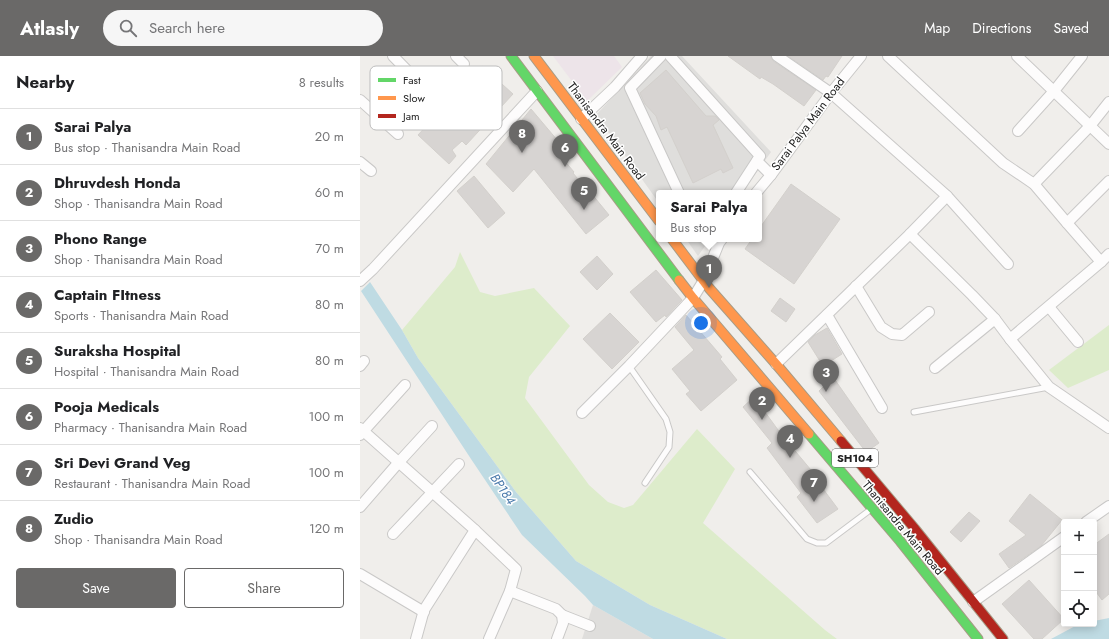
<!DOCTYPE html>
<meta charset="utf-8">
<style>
body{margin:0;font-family:Jost,sans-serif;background:#f6f6f6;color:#202124}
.controls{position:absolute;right:12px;bottom:12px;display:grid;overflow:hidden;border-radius:4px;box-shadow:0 2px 10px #0003}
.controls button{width:36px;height:36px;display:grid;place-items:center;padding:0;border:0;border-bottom:1px solid #e0e0e0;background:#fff;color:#202124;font:20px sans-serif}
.you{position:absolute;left:341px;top:267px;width:14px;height:14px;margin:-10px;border:3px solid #fff;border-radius:50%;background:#1a73e8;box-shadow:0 0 0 6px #1a73e833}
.badge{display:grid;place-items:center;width:26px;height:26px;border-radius:50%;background:#6a6968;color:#fff;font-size:13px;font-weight:700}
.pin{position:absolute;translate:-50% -33px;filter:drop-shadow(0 1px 2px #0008)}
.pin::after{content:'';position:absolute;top:21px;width:14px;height:12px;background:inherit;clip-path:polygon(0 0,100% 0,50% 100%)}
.popup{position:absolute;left:296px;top:134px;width:106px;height:52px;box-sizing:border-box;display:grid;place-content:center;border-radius:4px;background:#fff;filter:drop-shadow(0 1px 3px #0005);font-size:13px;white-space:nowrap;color:#757577}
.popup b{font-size:15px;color:#202124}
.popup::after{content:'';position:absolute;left:50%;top:100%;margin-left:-8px;border:8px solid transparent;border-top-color:#fff}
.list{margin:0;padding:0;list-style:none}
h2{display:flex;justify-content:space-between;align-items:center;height:52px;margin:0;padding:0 16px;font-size:17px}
h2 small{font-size:13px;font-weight:400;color:#757577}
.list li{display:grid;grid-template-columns:26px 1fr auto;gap:12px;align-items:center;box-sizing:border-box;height:56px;padding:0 16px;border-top:1px solid #e0e0e0}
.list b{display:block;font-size:15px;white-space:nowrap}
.list p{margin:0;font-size:13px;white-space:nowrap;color:#757577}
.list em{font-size:13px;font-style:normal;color:#757577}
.actions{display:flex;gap:8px;padding:12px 16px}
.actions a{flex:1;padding:9px 0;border:1px solid #6a6968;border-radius:4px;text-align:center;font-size:14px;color:#6a6968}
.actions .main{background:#6a6968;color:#fff}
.icon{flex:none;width:22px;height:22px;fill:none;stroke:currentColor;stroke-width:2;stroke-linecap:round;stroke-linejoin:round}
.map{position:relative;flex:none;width:749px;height:583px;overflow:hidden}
header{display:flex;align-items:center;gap:24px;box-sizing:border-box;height:56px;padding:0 20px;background:#6a6968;color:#fff}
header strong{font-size:19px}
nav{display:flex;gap:22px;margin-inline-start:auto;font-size:14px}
.search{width:280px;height:36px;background:#f6f6f6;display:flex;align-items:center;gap:10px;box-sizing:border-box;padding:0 14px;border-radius:22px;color:#757577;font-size:15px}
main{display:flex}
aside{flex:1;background:#fff}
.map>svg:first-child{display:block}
.residential{fill:#dfdedc}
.industrial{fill:#ede4e9}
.grass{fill:#ddeccb}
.water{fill:#bfdbe3}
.building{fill:#d7d4d2;stroke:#d3d0cc}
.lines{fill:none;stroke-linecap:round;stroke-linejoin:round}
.lane-casing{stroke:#c9c8c7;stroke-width:7}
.street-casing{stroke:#c9c8c7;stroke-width:12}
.fast-casing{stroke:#a79c86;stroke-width:11}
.slow-casing{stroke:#a79c86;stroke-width:11}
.jam-casing{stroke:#a79c86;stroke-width:11}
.lane{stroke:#fdfcfc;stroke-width:5}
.street{stroke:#fdfcfc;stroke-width:10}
.fast{stroke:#63d668;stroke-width:9}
.slow{stroke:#ff974d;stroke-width:9}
.jam{stroke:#b3261e;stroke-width:9}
.labels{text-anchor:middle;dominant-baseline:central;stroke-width:3;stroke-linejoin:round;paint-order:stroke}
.shield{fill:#fff;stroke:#646464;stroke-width:1}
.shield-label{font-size:11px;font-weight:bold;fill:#222}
.street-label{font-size:12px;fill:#222;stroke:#fff}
.water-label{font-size:13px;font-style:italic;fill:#4a7aab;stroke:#fff}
.key{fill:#fff;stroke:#bdbdbd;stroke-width:1}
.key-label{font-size:11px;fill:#222}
</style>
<header>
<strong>Atlasly</strong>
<div class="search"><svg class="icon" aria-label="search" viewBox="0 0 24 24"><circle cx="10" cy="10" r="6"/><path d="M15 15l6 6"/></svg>Search here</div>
<nav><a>Map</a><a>Directions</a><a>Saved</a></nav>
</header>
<main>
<aside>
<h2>Nearby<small>8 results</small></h2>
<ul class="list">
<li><span class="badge">1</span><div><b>Sarai Palya</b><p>Bus stop · Thanisandra Main Road</p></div><em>20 m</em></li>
<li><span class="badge">2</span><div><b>Dhruvdesh Honda</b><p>Shop · Thanisandra Main Road</p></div><em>60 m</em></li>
<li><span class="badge">3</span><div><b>Phono Range</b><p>Shop · Thanisandra Main Road</p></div><em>70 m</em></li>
<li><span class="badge">4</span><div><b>Captain FItness</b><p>Sports · Thanisandra Main Road</p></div><em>80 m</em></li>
<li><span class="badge">5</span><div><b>Suraksha Hospital</b><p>Hospital · Thanisandra Main Road</p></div><em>80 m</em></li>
<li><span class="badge">6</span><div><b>Pooja Medicals</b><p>Pharmacy · Thanisandra Main Road</p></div><em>100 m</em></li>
<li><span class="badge">7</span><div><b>Sri Devi Grand Veg</b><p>Restaurant · Thanisandra Main Road</p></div><em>100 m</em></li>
<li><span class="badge">8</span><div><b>Zudio</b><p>Shop · Thanisandra Main Road</p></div><em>120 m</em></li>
</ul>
<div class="actions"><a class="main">Save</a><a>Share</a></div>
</aside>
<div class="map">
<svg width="749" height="583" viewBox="0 0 749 583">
<rect width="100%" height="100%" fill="#f0eeeb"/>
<g class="residential">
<path d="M291,0H322L411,96L382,137H299V147L236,59Z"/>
<path d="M326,183H350L338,200Z"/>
<path d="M233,549L293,583H222Z"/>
</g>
<path class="industrial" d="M193,0H254L262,11L227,45Z"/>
<g class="grass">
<path d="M100,196L120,236L135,240L174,232L210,270L169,321L165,342L229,429L248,446L264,452L273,449L337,373L375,413L343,467L465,574L477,583H367L290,549L216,505L156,436L58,302L42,274L95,211Z"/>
<path d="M749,269V314L708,332L689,314Z"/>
</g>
<g class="water">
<path d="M10,226L42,274L58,302L156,436L216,505L290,549L367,583H293L233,549L225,540L162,479L111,403L1,235Z"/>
<path d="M749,562V583H691L719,568H734V565Z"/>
</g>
<g class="building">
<path d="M368,0H411L413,5L456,34L444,50L413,28L401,21L400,23Z"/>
<path d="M428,0H482L468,21L466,20L463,24Z"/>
<path d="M122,10L153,38L106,89L102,85L92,94L96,100L89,108L58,79Z"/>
<path d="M306,14L346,60H355L359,64L353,69L373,112L363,117L361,113L333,127L307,71L301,74L296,60L285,48L280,37Z"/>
<path d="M171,53L198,85L193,91L214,116L213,117L230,138L231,137L249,159L226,178L174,113L153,136L126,108Z"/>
<path d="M114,120L145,157L128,172L97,135Z"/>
<path d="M431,128L480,163L434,228L385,193L392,183H399V173Z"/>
<path d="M237,200L253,218L237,234L220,216Z"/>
<path d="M296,214L322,244L306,261L305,259L296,266L270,236Z"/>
<path d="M420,242L435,253L426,266L411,255Z"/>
<path d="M250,257L279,286L252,313L223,283Z"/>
<path d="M326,259L362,301L360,303L377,324L341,355L326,338L330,335L312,313L334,294L315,271Z"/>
<path d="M467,272L482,298L463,310L448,286L455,279Z"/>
<path d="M473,321L519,387L506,396L459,335Z"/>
<path d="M394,341L421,378L456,420L455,422L478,453L457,467L437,441L441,437L407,392L412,387L383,351Z"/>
<path d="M670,438L702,464L681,490L649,512L639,498L666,479L649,465Z"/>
<path d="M609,456L620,465L601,486L590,476Z"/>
<path d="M749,478V538L742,544L734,533V489Z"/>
<path d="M669,524L704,563L682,583H674L642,548Z"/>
</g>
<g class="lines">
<g class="lane-casing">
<g id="lane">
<path d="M269,310L306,363L310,376L309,391L285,427"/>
<path d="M554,356L689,331"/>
<path d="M390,416L447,483L457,487H466L510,454"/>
</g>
</g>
<g class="street-casing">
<g id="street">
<path d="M33,0L76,44"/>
<path d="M96,0L104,8"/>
<path d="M301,0L270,32L319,137"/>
<path d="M310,0L400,100L376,137"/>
<path d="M417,0L471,37L587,140L550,178L612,239L635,263L650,283L689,331L749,372"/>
<path d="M528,0L643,107L674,128L707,167L741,206"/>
<path d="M657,0L749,88"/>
<path d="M0,44L38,78"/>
<path d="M221,63L255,31L282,0"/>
<path d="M658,75L694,35L722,0"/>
<path d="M397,105L411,119"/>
<path d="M0,106L11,115"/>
<path d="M674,128L730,70L749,46"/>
<path d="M396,137L411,119L471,37L501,0"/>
<path d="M587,140L648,208"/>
<path d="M707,167L749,125"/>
<path d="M0,225L13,213L177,35"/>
<path d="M496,230L521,271L532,278L542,279L569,256"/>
<path d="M689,251L718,286"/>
<path d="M467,259L522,352"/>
<path d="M650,283L741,206L749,198"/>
<path d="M416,308L550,178"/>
<path d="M0,310L4,305"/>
<path d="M575,312L635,263"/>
<path d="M222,357L269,310L333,242L344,224L359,187L362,183"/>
<path d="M0,372L115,474L64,554L56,583"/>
<path d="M0,379L45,329"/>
<path d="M0,451L39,406L72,370"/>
<path d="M726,466L749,450"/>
<path d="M115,474L156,513L150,535L129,583"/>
<path d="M33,478L99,408"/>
<path d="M0,518L64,556"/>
<path d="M150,535L196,553L202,559L203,567L197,583"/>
<path d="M613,546L704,481"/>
<path d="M202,559L230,570"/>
</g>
</g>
<g class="fast-casing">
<g id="fast">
<path d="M151,0L319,224"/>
<path d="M449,378L540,485L618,583"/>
</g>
</g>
<g class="slow-casing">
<g id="slow">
<path d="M174,0L299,165"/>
<path d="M312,183L349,232L416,308L481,385"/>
<path d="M319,224L333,242L449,378"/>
</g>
</g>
<g class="jam-casing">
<path id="jam" d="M481,385L555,473L643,583"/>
</g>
<use href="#lane" class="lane"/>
<use href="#street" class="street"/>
<use href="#fast" class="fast"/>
<use href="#slow" class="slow"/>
<use href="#jam" class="jam"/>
</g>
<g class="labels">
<rect class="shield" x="472" y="393" width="46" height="18" rx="3"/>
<g class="shield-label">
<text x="495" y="402">SH104</text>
</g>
<g class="street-label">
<text transform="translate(448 68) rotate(-53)">Sarai Palya Main Road</text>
<text transform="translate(246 75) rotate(53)">Thanisandra Main Road</text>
<text transform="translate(543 472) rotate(50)">Thanisandra Main Road</text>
</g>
<g class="water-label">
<text transform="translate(143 433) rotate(56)">BP184</text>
</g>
</g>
<rect x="10" y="10" width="132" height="64" rx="6" class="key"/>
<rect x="18" y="22" width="18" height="4" fill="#63d668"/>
<rect x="18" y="40" width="18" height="4" fill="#ff974d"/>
<rect x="18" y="58" width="18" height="4" fill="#b3261e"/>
<g class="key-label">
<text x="43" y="28">Fast</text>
<text x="43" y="46">Slow</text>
<text x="43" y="64">Jam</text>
</g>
</svg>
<div class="controls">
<button>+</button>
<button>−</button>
<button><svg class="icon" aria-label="locate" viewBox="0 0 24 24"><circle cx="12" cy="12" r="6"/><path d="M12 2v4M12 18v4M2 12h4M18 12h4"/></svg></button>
</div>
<div class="you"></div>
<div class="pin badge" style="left:349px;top:232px">1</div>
<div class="popup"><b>Sarai Palya</b>Bus stop</div>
<div class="pin badge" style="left:402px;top:364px">2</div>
<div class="pin badge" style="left:466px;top:336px">3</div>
<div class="pin badge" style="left:430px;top:402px">4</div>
<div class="pin badge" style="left:224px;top:154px">5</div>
<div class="pin badge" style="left:205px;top:111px">6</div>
<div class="pin badge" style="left:454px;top:446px">7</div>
<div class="pin badge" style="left:162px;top:97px">8</div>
</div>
</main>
